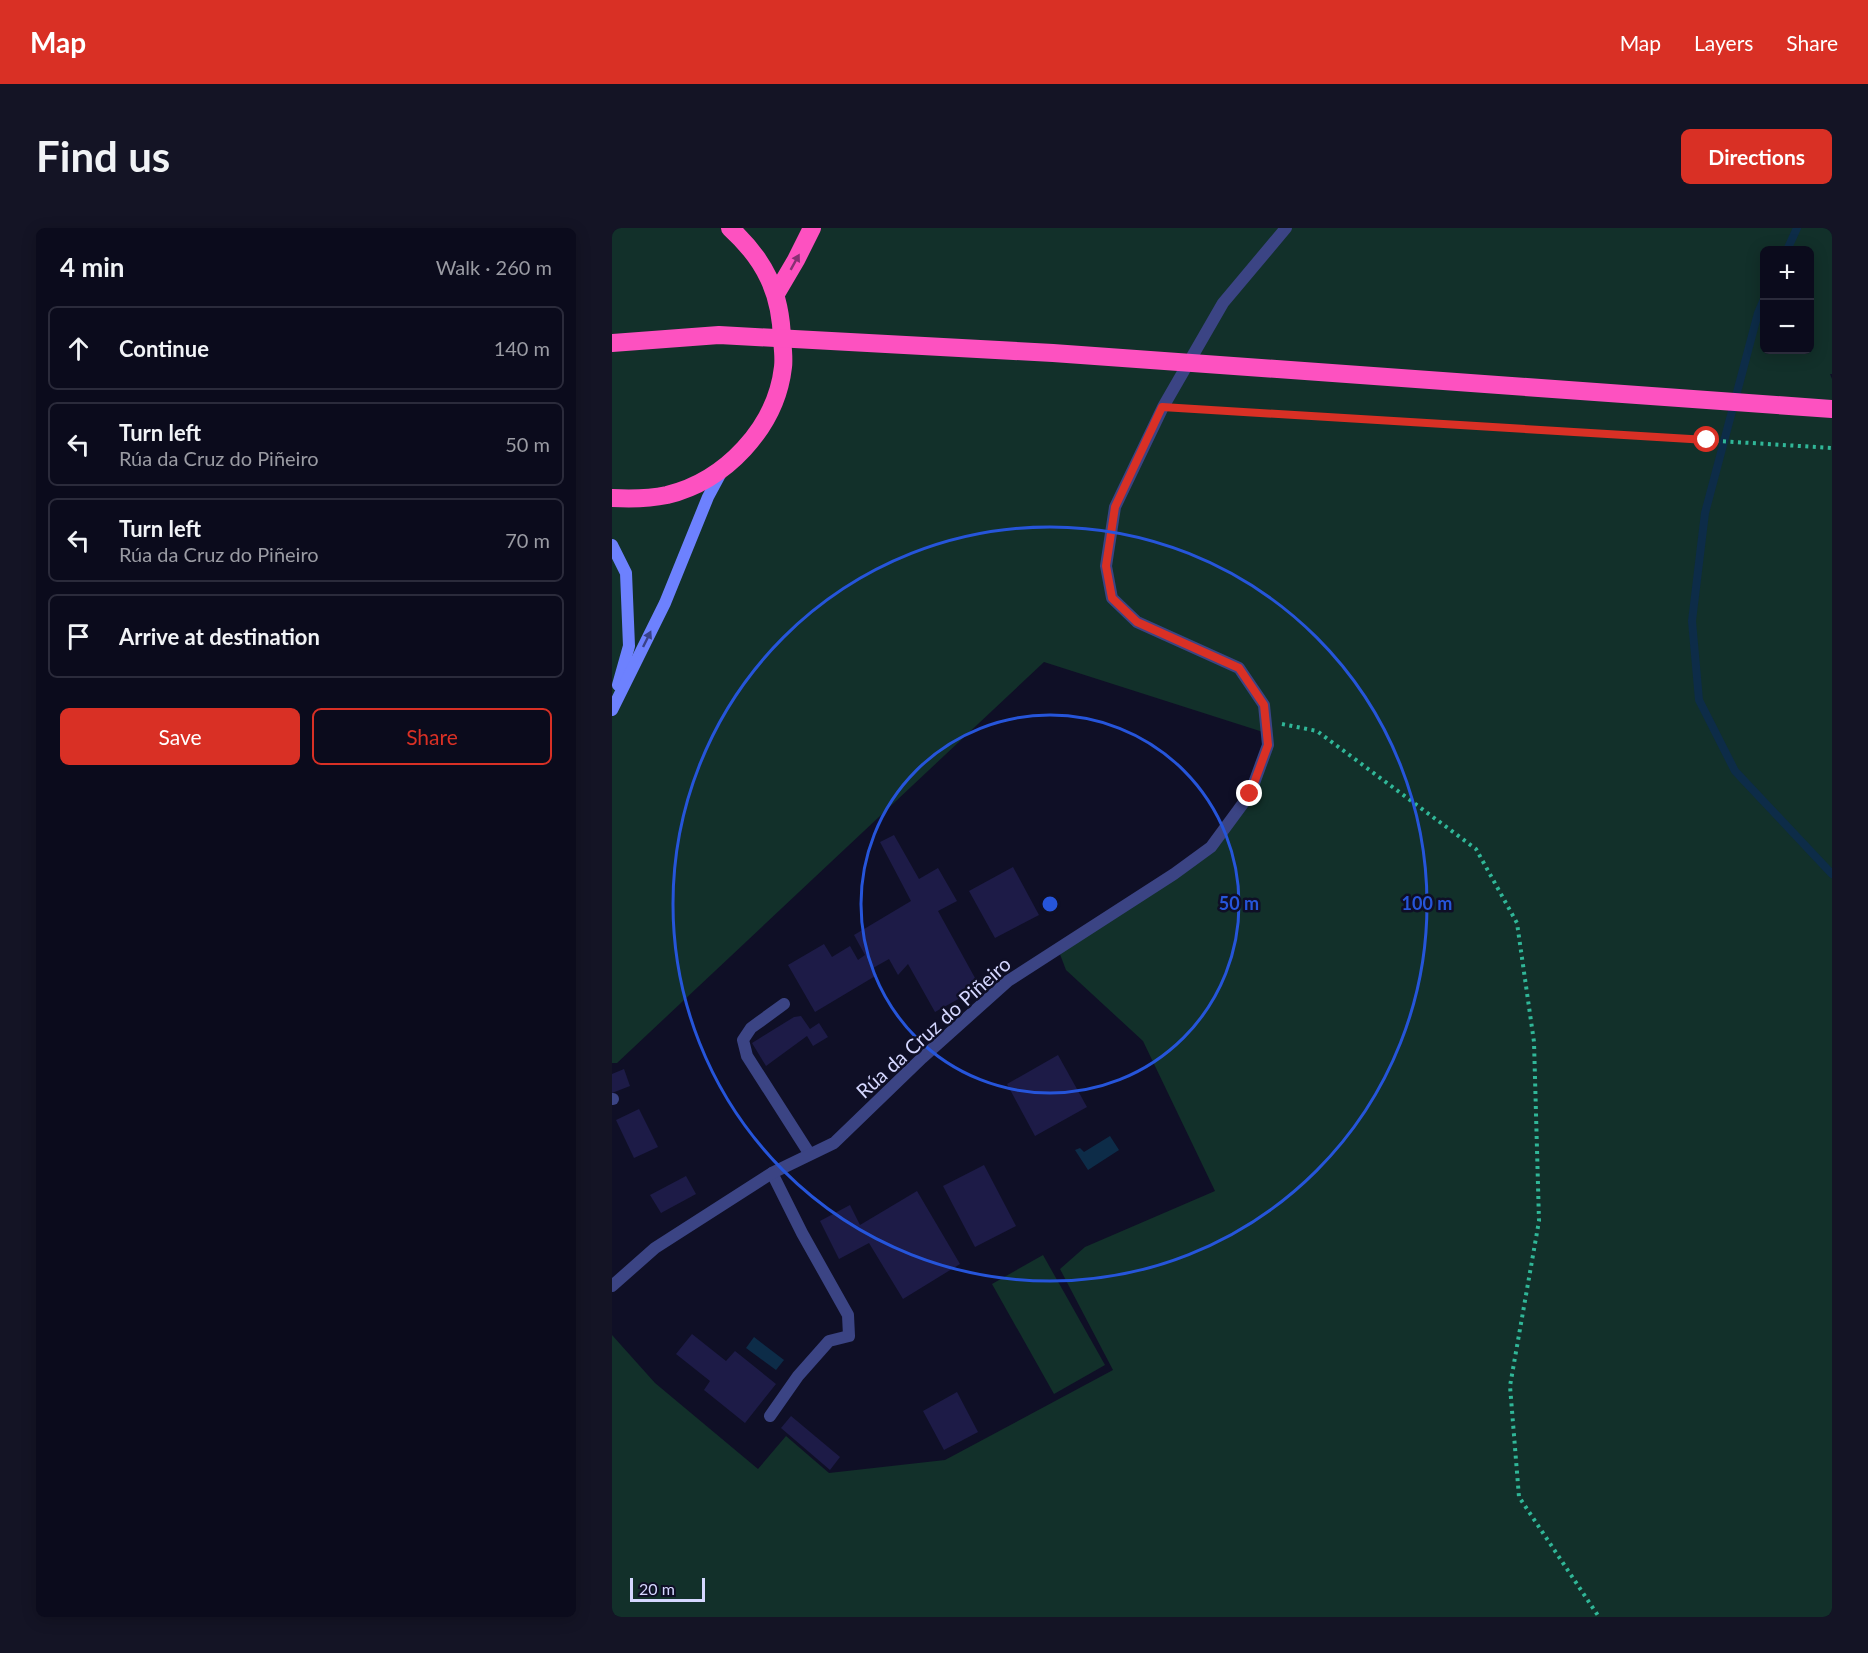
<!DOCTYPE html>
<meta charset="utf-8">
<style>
body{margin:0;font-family:Lato,sans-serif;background:#141425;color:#f1f3f6}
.controls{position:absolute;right:18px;top:18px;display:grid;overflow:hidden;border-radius:9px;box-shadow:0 3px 15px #0003}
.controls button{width:54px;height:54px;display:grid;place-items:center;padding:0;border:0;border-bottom:2px solid #2b2b3b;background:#0b0b1c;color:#f1f3f6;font:30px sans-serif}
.scale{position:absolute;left:18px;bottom:15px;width:75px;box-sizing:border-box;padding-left:6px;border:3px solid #d5d7ff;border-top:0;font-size:16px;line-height:21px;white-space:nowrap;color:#d5d7ff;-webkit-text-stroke:4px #0f0f26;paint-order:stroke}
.stop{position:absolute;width:18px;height:18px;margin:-14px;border:4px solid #d93025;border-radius:50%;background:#fff}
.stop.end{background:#d93025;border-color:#fff;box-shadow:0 2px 6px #0008}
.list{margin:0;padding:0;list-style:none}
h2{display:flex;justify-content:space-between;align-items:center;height:78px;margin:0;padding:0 24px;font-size:26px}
h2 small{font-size:20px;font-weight:400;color:#9a9ba3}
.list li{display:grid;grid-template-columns:39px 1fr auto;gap:18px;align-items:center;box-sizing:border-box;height:84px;margin:0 12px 12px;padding:0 12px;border:2px solid #2b2b3b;border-radius:9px}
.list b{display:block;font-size:22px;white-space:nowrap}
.list p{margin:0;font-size:20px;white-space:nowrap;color:#9a9ba3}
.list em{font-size:20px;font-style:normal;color:#9a9ba3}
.actions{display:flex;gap:12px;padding:18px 24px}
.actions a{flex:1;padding:14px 0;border:2px solid #d93025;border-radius:9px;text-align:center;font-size:21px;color:#d93025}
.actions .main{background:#d93025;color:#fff}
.icon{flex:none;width:33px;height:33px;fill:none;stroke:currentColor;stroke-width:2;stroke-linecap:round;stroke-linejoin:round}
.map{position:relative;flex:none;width:1220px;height:1389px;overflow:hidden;border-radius:9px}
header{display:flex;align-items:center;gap:36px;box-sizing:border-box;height:84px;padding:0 30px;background:#d93025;color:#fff}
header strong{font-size:28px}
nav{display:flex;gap:33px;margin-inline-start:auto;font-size:21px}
.intro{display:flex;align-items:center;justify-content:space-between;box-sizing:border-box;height:144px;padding:0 36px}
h1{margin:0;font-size:42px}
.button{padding:15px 27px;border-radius:9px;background:#d93025;color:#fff;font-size:21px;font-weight:700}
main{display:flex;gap:36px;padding:0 36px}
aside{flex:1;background:#0b0b1c;border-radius:9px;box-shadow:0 3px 15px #0003}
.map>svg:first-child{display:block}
.green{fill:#12302a;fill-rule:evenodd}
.water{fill:#0d2c48}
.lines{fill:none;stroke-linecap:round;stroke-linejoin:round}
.stream{stroke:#0d2c48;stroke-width:8}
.building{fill:#1d1b47}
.path{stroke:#30b798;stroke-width:4;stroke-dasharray:3 4.5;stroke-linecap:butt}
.lane{stroke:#3b4484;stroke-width:12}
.street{stroke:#3b4484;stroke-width:12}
.secondary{stroke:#6d81fe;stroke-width:12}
.highway{stroke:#fd51c0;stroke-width:18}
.highway-bridge{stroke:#fd51c0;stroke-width:18}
.oneway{fill:#863073}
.oneway2{fill:#394287}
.route{stroke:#d93025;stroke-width:8}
.ring{fill:none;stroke:#2655da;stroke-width:3}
.labels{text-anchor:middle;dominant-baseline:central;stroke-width:5;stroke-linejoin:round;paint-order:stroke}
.street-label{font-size:20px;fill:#d5d7ff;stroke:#0f0f26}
.centre{fill:#2655da;stroke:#0f0f26;stroke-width:3}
.ring-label{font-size:18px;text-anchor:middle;font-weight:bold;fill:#2655da;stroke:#0f0f26;stroke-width:5;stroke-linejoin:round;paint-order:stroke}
</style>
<header>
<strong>Map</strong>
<nav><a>Map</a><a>Layers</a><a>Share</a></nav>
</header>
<div class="intro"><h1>Find us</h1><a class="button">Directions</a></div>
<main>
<aside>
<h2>4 min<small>Walk · 260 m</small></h2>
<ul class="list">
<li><svg class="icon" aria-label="ahead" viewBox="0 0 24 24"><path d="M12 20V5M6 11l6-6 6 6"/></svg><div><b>Continue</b></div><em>140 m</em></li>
<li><svg class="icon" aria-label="left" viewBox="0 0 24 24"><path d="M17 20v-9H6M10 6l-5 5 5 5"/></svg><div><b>Turn left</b><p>Rúa da Cruz do Piñeiro</p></div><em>50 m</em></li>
<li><svg class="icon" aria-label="left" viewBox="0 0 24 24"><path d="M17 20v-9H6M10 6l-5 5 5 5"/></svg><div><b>Turn left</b><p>Rúa da Cruz do Piñeiro</p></div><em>70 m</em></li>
<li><svg class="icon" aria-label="arrive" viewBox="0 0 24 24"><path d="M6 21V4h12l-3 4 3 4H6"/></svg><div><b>Arrive at destination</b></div></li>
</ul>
<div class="actions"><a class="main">Save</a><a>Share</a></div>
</aside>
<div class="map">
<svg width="1220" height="1389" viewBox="0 0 1220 1389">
<rect width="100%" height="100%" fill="#0f0f26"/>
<g class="green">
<path d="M0,0H1220V146H1218L1220,151V1389H0V1107L43,1155L146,1241L174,1208L217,1245L333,1232L501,1142L448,1041L473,1019L603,963L531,813L454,742L446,721L599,619L638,566L651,529V504L432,434L5,835H0ZM1152,22H1198V122H1152Z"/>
<path d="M431,1027L493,1137L442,1166L380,1056Z"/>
</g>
<g class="water">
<path d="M498,908L507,922L476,942L463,922L468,920L472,924Z"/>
<path d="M142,1109L172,1132L164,1142L134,1120Z"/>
</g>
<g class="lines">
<g class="stream">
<path d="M1175,22L1185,0"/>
<path d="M1152,71L1146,85L1093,285L1080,393L1087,472L1123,543L1220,646"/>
</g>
</g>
<g class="building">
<path d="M282,607L307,651L326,640L345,673L326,683L368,759L323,784L296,736L286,747L277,731L261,740L265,747L203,784L176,737L212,716L220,729L238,718L246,732L253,727L242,707L299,673L268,614Z"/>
<path d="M401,639L427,687L383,710L357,663Z"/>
<path d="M189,788L198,801L207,795L216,809L201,818L195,808L154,838L140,815L182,789Z"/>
<path d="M446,827L475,879L423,908L395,856Z"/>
<path d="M12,841L18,858L0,865V846Z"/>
<path d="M27,881L46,919L22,930L4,892Z"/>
<path d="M372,937L404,998L363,1019L331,958Z"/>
<path d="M74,948L84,966L49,985L38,967Z"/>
<path d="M305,963L348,1036L291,1071L257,1015L227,1031L208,993L238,977L248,997Z"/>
<path d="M80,1106L114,1133L123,1123L164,1156L133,1195L92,1162L98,1153L64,1126Z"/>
<path d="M345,1164L366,1204L332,1222L311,1183Z"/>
<path d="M179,1188L228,1229L218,1242L169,1200Z"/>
</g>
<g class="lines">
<g class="path">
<path d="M572,180L1220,220"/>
<path d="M670,496L705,503L864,621L905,695L922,814L927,993L898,1158L907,1269L987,1389"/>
</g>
<g class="lane">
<path d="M172,776L139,800L131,812L135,828L197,925"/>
<path d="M0,871H1"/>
<path d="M158,1188L186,1148L217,1113L237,1108L236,1087L190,1005L160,945"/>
</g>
<path class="street" d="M0,1058L43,1020L160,945L222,915L310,830L396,753L562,646L599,619L638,566L656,517L652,477L627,440L525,394L500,370L494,338L503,279L551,179L611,75L674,0"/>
<g class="secondary">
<path d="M0,317L14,345L17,418L6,457"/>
<path d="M0,482L53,375L96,269L110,243"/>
</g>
<g class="highway">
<path d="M164,66L184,32L200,0"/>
<path d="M0,270C18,271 36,271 55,267C113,253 164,200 171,139C172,131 171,121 170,112C169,65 153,32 118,0"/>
</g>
<path class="highway-bridge" d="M0,115L107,107L441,125L1220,181"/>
</g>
<defs><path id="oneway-solid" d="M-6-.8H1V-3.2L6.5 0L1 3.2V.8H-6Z" transform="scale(1.5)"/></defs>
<use class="oneway" href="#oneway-solid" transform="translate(183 34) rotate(-61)"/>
<use class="oneway2" href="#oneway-solid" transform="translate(35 411) rotate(-64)"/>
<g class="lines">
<path class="route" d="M638,566L656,517L652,477L627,440L525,394L500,370L494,338L503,279L550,179L1095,212"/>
</g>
<g class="ring">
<circle cx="438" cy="676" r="189"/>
<circle cx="438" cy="676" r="377"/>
</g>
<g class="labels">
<g class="street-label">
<text transform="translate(321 799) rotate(-42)">Rúa da Cruz do Piñeiro</text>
</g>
</g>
<circle cx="438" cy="676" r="9" class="centre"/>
<g class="ring-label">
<text x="627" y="682">50 m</text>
<text x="815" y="682">100 m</text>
</g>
</svg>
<div class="controls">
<button>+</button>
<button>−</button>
</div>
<div class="scale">20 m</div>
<div class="stop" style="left:1095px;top:212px"></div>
<div class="stop end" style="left:638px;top:566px"></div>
</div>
</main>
